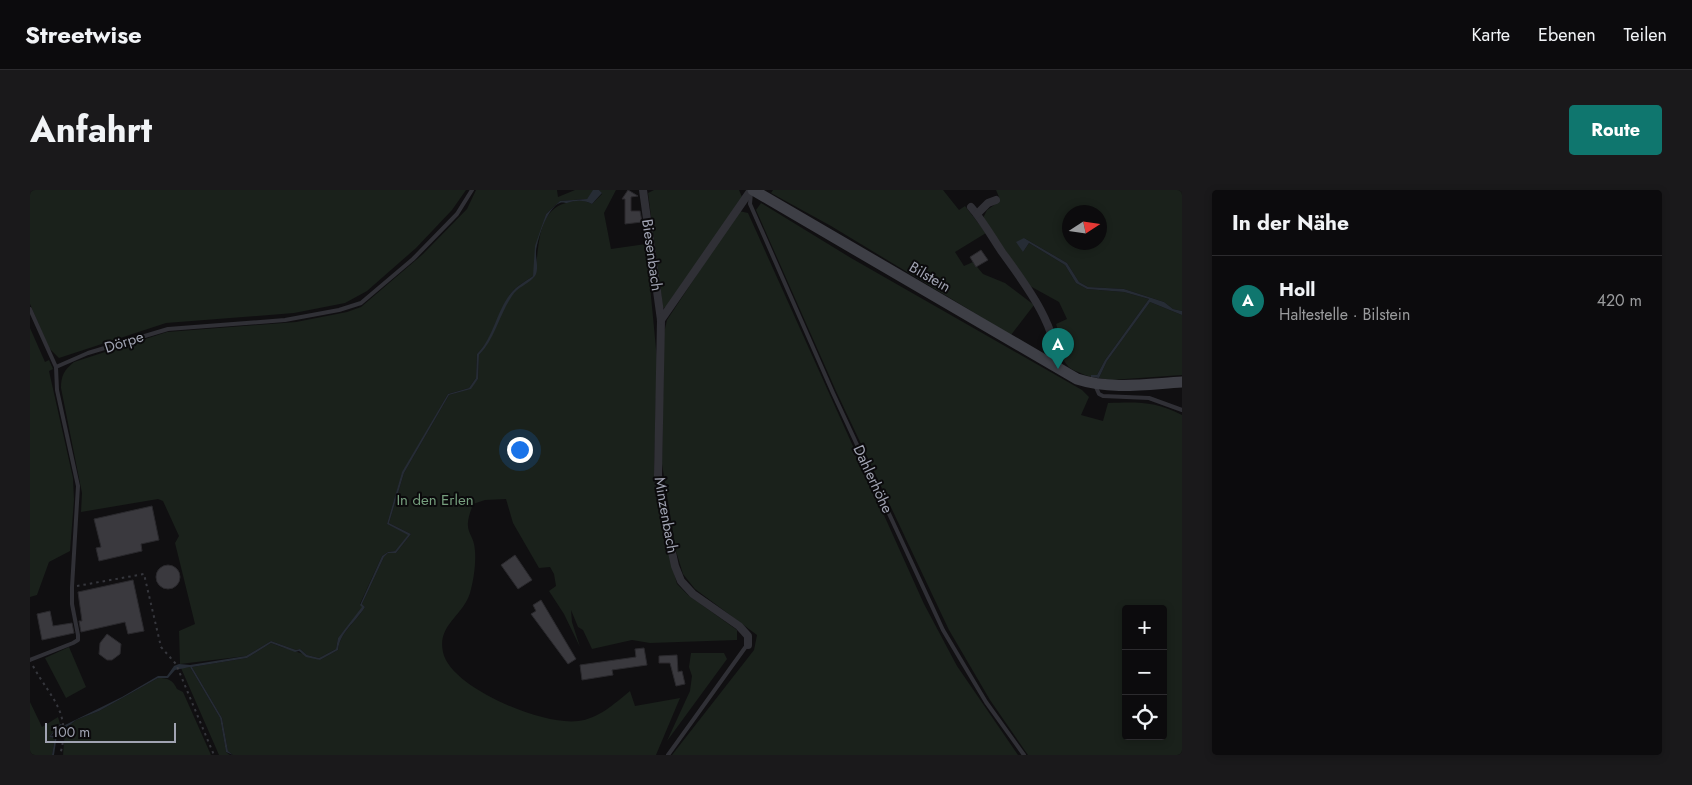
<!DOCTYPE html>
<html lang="de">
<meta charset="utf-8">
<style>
body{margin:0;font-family:Jost,sans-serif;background:#1a191b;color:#f1f3f6}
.controls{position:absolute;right:15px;bottom:15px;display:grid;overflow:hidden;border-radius:5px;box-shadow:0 2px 8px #0003}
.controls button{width:45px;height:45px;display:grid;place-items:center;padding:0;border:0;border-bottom:1px solid #2c2b2e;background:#0c0b0d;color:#f1f3f6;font:25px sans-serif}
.compass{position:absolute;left:1032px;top:15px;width:45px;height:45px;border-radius:50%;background:#0c0b0d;box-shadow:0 2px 8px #0003;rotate:78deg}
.scale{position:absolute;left:15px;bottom:12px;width:131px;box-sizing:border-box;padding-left:5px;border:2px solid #a0a3b2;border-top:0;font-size:14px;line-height:18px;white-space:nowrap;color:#a0a3b2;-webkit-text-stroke:4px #0b0a0c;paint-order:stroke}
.you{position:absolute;left:489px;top:259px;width:18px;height:18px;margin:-12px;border:4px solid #fff;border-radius:50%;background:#1a73e8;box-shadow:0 0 0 8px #1a73e833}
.badge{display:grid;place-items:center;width:32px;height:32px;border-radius:50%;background:#0f766e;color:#fff;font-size:16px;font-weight:700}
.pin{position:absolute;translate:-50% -41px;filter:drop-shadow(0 1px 2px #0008)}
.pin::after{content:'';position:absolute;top:26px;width:18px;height:15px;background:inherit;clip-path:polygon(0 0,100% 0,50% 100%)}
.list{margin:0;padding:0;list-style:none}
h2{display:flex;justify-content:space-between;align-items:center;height:65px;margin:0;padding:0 20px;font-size:21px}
h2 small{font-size:16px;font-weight:400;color:#9a9b9d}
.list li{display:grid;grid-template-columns:32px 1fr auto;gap:15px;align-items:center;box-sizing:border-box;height:90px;padding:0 20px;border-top:1px solid #2c2b2e}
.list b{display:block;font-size:19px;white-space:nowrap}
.list p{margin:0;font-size:16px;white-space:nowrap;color:#9a9b9d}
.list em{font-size:16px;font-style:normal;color:#9a9b9d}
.icon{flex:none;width:28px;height:28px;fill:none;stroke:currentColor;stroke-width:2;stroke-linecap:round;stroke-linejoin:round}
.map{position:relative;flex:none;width:1152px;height:565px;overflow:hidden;border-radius:5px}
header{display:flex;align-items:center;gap:30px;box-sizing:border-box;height:70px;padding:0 25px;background:#0c0b0d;border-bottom:1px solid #2c2b2e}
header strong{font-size:24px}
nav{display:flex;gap:28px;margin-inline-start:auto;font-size:18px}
.intro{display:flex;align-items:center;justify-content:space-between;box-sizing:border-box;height:120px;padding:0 30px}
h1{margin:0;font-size:35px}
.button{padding:12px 22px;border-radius:5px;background:#0f766e;color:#fff;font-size:18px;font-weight:700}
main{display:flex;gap:30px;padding:0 30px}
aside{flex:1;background:#0c0b0d;border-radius:5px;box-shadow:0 2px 8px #0003}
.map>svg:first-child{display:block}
.green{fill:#1a211b;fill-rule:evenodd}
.water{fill:#262c35}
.building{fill:#3a393e;stroke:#2a292d}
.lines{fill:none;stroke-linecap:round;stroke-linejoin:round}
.path{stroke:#36373d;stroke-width:2;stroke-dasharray:2.5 4;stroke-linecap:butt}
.lane{stroke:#303036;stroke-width:4}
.street{stroke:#303036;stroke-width:8}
.secondary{stroke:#3e3f46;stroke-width:11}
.labels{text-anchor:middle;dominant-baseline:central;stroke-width:4;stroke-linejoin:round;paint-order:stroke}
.street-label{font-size:15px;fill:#a0a3b2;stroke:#0b0a0c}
.park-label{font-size:15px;fill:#769f7e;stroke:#0b0a0c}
</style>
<header>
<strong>Streetwise</strong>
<nav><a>Karte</a><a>Ebenen</a><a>Teilen</a></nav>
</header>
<div class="intro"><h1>Anfahrt</h1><a class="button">Route</a></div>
<main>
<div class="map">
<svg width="1152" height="565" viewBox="0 0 1152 565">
<rect width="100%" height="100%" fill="#100f11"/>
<g class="green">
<path d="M0,0H436L422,20L386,58L337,101L315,113L264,123L136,133L29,168L19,158L0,114Z"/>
<path d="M446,0H527L528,7L545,0H564L557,9L530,11L516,24L505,62L506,73L503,86C496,91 487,96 481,103C467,122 464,148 447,164L446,188L439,198L418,204L372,283L357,334L379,345L365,361L358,362L352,366L330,414L333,417L308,448L306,459L289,468L277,465L270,459L266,460L241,451L216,466L150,474L149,441L165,434L145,353L149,346L133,311L128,309L51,322L52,303L31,198C31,186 34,180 44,172L137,142L266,132L317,122L331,117L393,64L437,19Z"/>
<path d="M569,0H586L574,23L581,59L616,54L627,169L624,285L628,316L639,363L647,394L658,405L707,440V450L620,453L602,450L562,459L553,440L548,437L541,420L542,432L550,457L534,424L519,401L526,396L524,384L520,377L509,378L483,333L476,309L455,310L443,314C441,320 437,330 438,336C438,342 443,348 444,354C447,368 444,389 440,403C433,426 407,435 413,462C420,498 514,536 548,531C568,529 584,514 600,501L605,516L650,508L626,565H203L198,561L192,528L162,477L217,468L241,453C258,460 274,463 290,470L308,460C310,442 326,432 335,417L332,414L354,367L358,363H366L381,344L359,333L374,283L419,205L440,199L448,189L449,165C465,148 468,123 483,104C488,97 498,92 504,87C510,61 505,21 536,13C546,10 553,9 562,14L572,4Z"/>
<path d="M624,0H709L712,7L637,117L633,118L618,3Z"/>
<path d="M743,0H913L929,20L935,16L956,43L925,62L934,76L943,72L953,84L975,93L1004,115L981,145L801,36L741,3Z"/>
<path d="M966,0H1152V121L1143,119L1134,112L1094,99L1058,97L1049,92L1037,73L994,48L993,62L999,53L1035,75L1046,93L1057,99L1094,102L1119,109L1075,170L1067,185C1060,188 1055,185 1048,182C1026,175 1033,152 1026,134L1037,129L1029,112L1000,96L953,28L957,20L967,13L969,7ZM1040,22H1070V52H1040Z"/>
<path d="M731,13L821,68L1052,200L1059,207L1051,225L1073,231L1078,213C1107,212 1125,211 1152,225V565H998L960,510L919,440L806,201L726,20ZM1096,419H1133V546H1096Z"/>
<path d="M709,21L718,23L894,414L927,476L988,565H642L724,460L727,445L665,399L653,384L646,361L632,274L634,143L637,130Z"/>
<path d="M1120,112L1152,125V185L1081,190L1069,188L1077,171Z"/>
<path d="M0,138L15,172L19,170L23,179L19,181L43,288L44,310L40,361L19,372L7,405L0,407Z"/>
<path d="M39,457L56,497L36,508L15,468Z"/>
<path d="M661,463H694L697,469L637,551L660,501L662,486L659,477Z"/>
<path d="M160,477L190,528L196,562L200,565H189L151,478Z"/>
<path d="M128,488C138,488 143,490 147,499L153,502L181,565H33L35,539L46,530L69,521Z"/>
<path d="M0,512L12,537L28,527L30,534L19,547L25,548L22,565H0Z"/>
</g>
<g class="water">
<path d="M563,0H569L572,3L562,14C554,10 547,10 537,13C535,13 532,12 530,13C517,17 506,52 506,63C506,70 509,79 505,86C499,94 487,97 482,106C469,125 465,149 449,165L448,189L441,199L419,205L374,283L359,333L381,344L366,363H358L354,367L332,414L335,417C325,433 310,442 308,460L290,470L276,467L269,461L265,462L241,453L217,468L162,477L192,528L198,561L203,565L196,562L190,528L160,477L145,480L138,488H128L69,521L46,530L35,539H27L21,546L27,545L24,565H22L25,548L19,547L30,534L35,535L92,507L128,486H137L144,476L149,474L160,475L216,466L241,451L266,460L270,459L277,465L289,468L306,459L308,448L332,417L330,415L352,366L358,362L365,361L378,345L357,334L372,282L418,204L439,198L446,188L447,164C464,147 466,122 481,103C487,96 496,91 503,86L505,56L516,24L530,11L557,9Z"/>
<path d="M994,48L1037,73L1049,92L1058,97L1094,99L1134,112L1143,119L1152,121V125L1120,112L1077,171L1069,188L1061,187V185H1067L1075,170L1119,109L1094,102L1057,99L1046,93L1035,75L999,53L993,62L986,52Z"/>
</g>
<g class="building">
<path d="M598,0L608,6L601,7V21H610L612,32L595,34V9H592Z"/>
<path d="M951,60L958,70L946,77L940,67Z"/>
<path d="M122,316L129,350L111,354L112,361L69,371L66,358L71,357L64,329Z"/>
<path d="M485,365L502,390L488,399L471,375Z"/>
<circle cx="138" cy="387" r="12"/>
<path d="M103,390L114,441L98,444L95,432L51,442L49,431H52L48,402Z"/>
<path d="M511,410L546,469L538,474L501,424L506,421L503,415Z"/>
<path d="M20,421L23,436L42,433L44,443L12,450L7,424Z"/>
<path d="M77,444L91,454L90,464L82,470H77L69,464L70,453Z"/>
<path d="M614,458L617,475L582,480L583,485L552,490L550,475L606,467L605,459Z"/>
<path d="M647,465L648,482L652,481L655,494L646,496L640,473H629V466Z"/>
</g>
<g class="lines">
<g class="path">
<path d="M47,396L114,384L131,457L146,474L184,565"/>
<path d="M3,476C21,509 42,522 30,565"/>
</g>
<g class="lane">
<path d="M721,2L720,14L803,203L913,440L956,512L994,565"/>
<path d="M0,119L26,177L27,200L48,296L42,397V414L48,445V450L43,453L0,470"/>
<path d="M26,177L58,163L138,139L255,130L309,120L331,113L383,69L427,24L442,0"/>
<path d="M1065,195L1069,204L1073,206L1119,208L1152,220"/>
<path d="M638,565L717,455"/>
</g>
<g class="street">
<path d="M613,0L631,130L628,285L631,312L645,376L651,391L663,404L709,436L718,446V455"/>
<path d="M941,17C953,31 962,47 972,62C996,95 1027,135 1028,179"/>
<path d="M947,24L958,13L966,10"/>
<path d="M631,130L721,0"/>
</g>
<path class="secondary" d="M723,0L1047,189C1081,200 1117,194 1152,192"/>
</g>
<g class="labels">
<g class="street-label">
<text transform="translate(622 65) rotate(82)">Biesenbach</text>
<text transform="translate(900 87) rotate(30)">Bilstein</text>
<text transform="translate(94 152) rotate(-18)">Dörpe</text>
<text transform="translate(843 289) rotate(65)">Dahlerhöhe</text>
<text transform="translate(636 325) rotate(80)">Minzenbach</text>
</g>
<g class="park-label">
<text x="405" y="310">In den Erlen</text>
</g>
</g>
</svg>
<div class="controls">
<button>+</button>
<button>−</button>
<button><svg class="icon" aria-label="locate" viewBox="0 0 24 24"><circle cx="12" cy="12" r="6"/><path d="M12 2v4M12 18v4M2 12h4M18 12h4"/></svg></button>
</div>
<svg class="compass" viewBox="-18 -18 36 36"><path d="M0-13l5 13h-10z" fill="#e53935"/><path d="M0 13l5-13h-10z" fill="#9a9b9d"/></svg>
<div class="scale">100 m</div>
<div class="you"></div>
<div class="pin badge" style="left:1028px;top:179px">A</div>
</div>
<aside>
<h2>In der Nähe<small></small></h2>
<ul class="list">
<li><span class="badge">A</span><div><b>Holl</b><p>Haltestelle · Bilstein</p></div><em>420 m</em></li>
</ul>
</aside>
</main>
